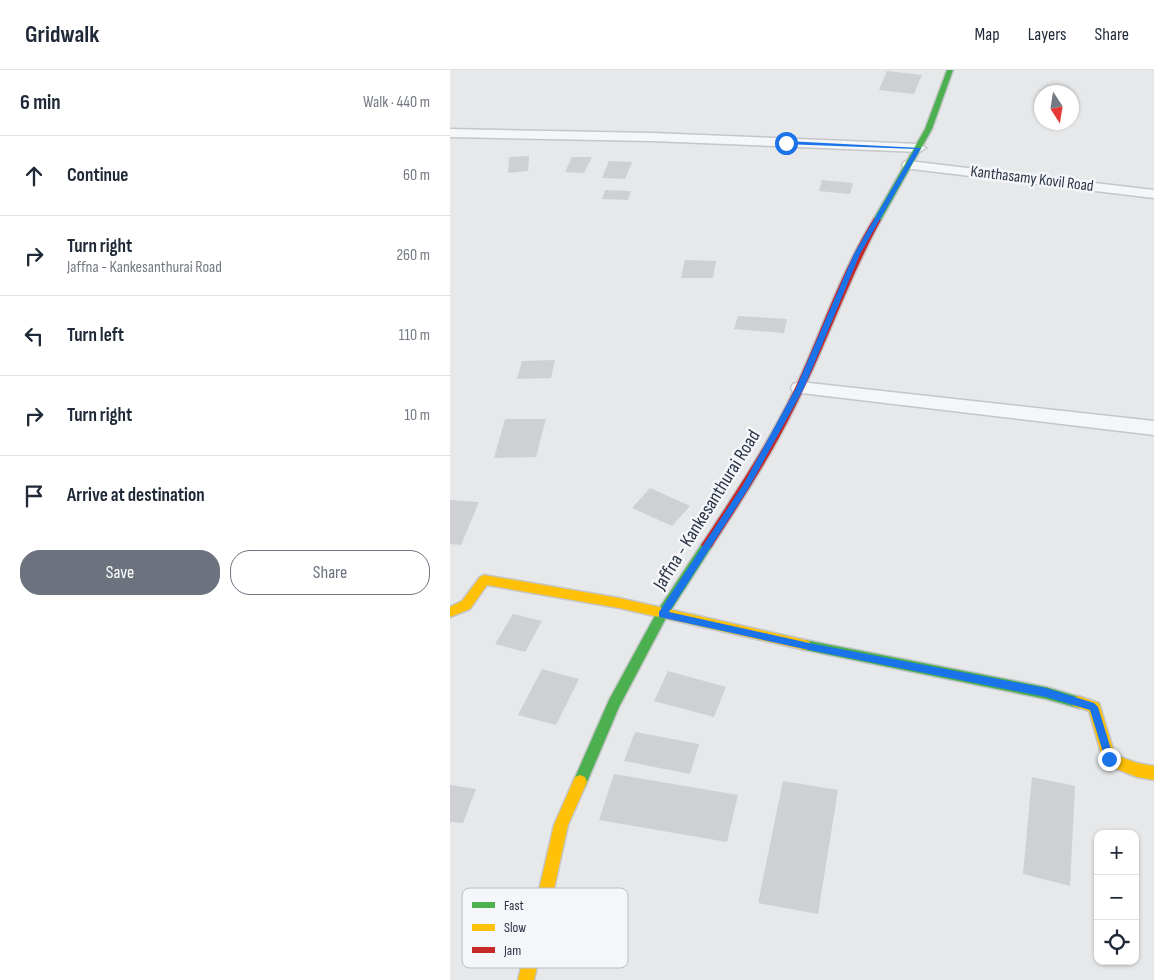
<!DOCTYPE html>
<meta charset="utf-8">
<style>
body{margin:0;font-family:"Sofia Sans Condensed",sans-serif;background:#f2f2f3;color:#1f2937}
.controls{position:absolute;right:15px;bottom:15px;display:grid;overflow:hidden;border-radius:10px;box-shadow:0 1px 4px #0004}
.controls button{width:45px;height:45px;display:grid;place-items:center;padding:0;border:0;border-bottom:1px solid #e0e1e3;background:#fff;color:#1f2937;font:25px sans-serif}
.compass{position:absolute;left:584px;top:15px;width:45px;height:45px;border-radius:50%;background:#fff;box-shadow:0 1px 4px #0004;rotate:168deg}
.stop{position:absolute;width:15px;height:15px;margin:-11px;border:4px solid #1a73e8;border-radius:50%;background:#fff}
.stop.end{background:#1a73e8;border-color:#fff;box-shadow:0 1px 5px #0008}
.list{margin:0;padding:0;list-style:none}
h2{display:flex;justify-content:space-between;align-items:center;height:65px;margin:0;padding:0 20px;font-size:21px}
h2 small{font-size:16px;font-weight:400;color:#747a83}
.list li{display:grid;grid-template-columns:32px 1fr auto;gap:15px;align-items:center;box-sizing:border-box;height:80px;padding:0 20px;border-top:1px solid #e0e1e3}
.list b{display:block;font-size:19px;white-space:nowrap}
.list p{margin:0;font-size:16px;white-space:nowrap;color:#747a83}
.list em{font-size:16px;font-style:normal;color:#747a83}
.actions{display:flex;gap:10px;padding:15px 20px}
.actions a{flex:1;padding:11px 0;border:1px solid #6c737f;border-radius:20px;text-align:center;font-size:18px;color:#6c737f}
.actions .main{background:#6c737f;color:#fff}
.icon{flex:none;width:28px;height:28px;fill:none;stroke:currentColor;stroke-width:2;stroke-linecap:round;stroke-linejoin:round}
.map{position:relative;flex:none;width:704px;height:910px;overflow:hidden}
header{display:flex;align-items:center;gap:30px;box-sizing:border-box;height:70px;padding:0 25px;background:#fff;border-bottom:1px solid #e0e1e3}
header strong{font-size:24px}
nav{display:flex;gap:28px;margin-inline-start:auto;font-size:18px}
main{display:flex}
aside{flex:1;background:#fff}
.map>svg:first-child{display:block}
.building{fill:#ced0d3}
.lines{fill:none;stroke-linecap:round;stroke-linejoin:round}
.street-casing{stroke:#c4c6c8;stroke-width:3}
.fast-casing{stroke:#c4c6c8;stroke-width:3}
.slow-casing{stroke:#c4c6c8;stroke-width:3}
.jam-casing{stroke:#c4c6c8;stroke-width:3}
.street{fill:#f5f6f7;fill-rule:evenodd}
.fast{fill:#4caf50;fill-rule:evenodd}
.slow{fill:#ffc107;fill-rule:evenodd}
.jam{fill:#c62828;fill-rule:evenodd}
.route{fill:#1a73e8}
.labels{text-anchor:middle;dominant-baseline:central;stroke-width:5;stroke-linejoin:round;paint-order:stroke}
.far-street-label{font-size:16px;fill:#2b3445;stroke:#f4f6f9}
.street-label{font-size:19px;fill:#2b3445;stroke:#f4f6f9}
.key{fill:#f4f6f9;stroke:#b8bcc3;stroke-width:1}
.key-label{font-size:14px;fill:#2b3445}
</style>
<header>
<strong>Gridwalk</strong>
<nav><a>Map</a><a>Layers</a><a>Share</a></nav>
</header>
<main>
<aside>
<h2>6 min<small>Walk · 440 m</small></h2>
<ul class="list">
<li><svg class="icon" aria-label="ahead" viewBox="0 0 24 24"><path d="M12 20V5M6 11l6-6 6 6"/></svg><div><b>Continue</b></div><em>60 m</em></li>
<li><svg class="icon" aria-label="right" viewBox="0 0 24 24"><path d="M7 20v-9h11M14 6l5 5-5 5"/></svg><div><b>Turn right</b><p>Jaffna - Kankesanthurai Road</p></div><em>260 m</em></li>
<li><svg class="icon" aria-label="left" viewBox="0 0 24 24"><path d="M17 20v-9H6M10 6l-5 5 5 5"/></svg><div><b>Turn left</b></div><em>110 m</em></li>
<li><svg class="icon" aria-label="right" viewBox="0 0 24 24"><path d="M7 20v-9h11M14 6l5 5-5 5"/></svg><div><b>Turn right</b></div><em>10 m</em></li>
<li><svg class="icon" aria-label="arrive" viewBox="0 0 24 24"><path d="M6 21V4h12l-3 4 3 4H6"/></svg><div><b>Arrive at destination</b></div></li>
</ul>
<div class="actions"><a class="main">Save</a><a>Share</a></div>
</aside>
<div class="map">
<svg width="704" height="910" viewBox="0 0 704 910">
<rect width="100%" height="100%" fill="#e6e8ea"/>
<g class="building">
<path d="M437,1L472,5L464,24L429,20Z"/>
<path d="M79,86L78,101L58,103L59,87Z"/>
<path d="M122,87H142L134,103L115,102Z"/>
<path d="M159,91L182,92L175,109L152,108Z"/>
<path d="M372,110L403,113L400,124L369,121Z"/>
<path d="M155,120L181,121L178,130L152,129Z"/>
<path d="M235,190L266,191L263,208H231Z"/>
<path d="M288,246L337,249L334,263L284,259Z"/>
<path d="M105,290L101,308L67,309L72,291Z"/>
<path d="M55,349H96L86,387L44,388Z"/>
<path d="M200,418L240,436L222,456L182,438Z"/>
<path d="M0,430L29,432L11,475L0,474Z"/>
<path d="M63,544L92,551L75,582L45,574Z"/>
<path d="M92,599L129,609L106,655L68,645Z"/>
<path d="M218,601L276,617L264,647L204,631Z"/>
<path d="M185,662L249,674L240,704L174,691Z"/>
<path d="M164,704L288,725L277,772L149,750Z"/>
<path d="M582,707L625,716L620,816L573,804Z"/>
<path d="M333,711L388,720L368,844L308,833Z"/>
<path d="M0,715L26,719L13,753L0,752Z"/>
</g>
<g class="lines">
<g class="street-casing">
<g id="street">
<path d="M0,59L202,63L469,74L476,78L469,82L202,71L0,67Z"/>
<path d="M459,91L704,120V128L454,98L452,95L454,92Z"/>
<path d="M350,312L704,351V365L343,322L341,318L343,314Z"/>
</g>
</g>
<g class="fast-casing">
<g id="fast">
<path d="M497,0H503L482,59L431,150L424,152L423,150L475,59Z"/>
<path d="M257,471L261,472L263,475L216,548L169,637L135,717L130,719L125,717L123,712L159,630L208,540L253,472Z"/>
<path d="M355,570L596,617L633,628L635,632L633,636L628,638L596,629L355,580L351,579L349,575L351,571Z"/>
</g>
</g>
<g class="slow-casing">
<g id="slow">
<path d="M34,505L169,528L355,570L359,571L361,575L359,579L355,580L169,538L37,515L20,539L0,547V537L12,531L30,507Z"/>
<path d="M628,626L649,633L665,685L687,693L704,696V710L687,707L654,694L639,641L623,636L621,632L623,628Z"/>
<path d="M130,705L135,707L137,712L118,755L84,910H68L104,755L125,707Z"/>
</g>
</g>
<g class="jam-casing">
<path id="jam" d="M424,148L431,150C398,210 376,276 345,337C321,386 291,432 261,478H253L251,475L253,472C286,422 319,372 345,318C371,262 391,201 424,148Z"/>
</g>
<use href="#street" class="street"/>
<use href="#fast" class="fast"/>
<use href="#slow" class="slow"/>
<use href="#jam" class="jam"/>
</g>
<path class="route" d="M336,71L471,78L410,184L354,318L298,419L219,542L359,573L596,618L644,633L648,637L664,689L663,692H656L640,640L596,627L359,580L209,547V542L293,415L346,318L404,184L465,79L334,74Z"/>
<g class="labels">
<g class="far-street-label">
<text transform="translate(582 109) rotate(7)">Kanthasamy Kovil Road</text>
</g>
<g class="street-label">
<text transform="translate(257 440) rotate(-58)">Jaffna - Kankesanthurai Road</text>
</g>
</g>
<rect x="12" y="818" width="166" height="80" rx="8" class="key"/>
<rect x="22" y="832" width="23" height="6" fill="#4caf50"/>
<rect x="22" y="854" width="23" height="7" fill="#ffc107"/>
<rect x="22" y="877" width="23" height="6" fill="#c62828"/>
<g class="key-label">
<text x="54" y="840">Fast</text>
<text x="54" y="862">Slow</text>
<text x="54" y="885">Jam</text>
</g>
</svg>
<div class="controls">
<button>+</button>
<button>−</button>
<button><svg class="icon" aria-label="locate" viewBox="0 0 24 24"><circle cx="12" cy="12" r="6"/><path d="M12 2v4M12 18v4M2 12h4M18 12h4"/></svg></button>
</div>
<svg class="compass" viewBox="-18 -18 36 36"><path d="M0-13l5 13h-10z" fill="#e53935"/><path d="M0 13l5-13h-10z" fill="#747a83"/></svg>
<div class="stop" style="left:336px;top:73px"></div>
<div class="stop end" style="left:659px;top:689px"></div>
</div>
</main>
